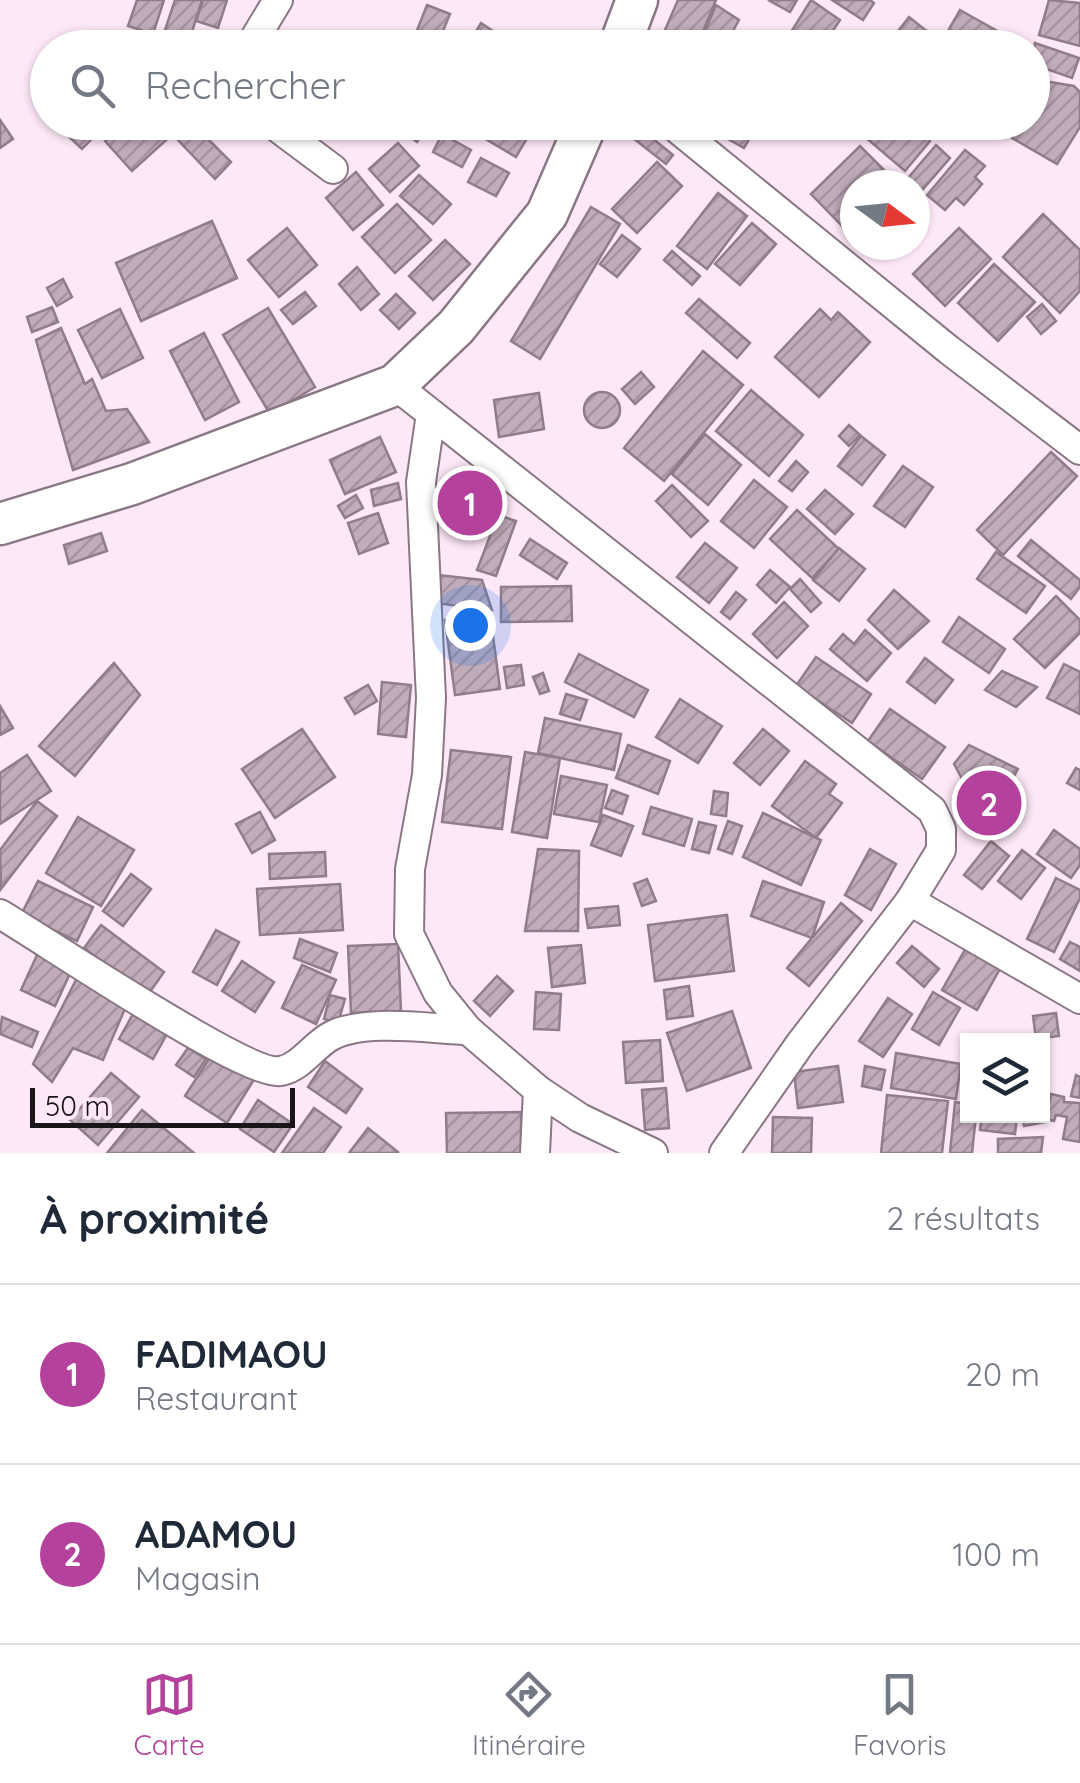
<!DOCTYPE html>
<html lang="fr">
<meta charset="utf-8">
<style>
body{margin:0;font-family:Quicksand,sans-serif;background:#f6f6f7;color:#1f2937}
.controls{position:absolute;right:30px;bottom:30px;display:grid;overflow:hidden;border-radius:0px;box-shadow:0 2px 8px #0004}
.controls button{width:90px;height:90px;display:grid;place-items:center;padding:0;border:0;border-bottom:2px solid #e0e1e3;background:#fff;color:#1f2937;font:50px sans-serif}
.compass{position:absolute;left:840px;top:170px;width:90px;height:90px;border-radius:50%;background:#fff;box-shadow:0 2px 8px #0004;rotate:105deg}
.scale{position:absolute;left:30px;bottom:25px;width:265px;box-sizing:border-box;padding-left:10px;border:5px solid #1b1419;border-top:0;font-size:28px;line-height:35px;white-space:nowrap;color:#1b1419;-webkit-text-stroke:8px #fde8f7;paint-order:stroke}
.you{position:absolute;left:470px;top:625px;width:35px;height:35px;margin:-25px;border:8px solid #fff;border-radius:50%;background:#1a73e8;box-shadow:0 0 0 15px #1a73e833}
.badge{display:grid;place-items:center;width:65px;height:65px;border-radius:50%;background:#b4429c;color:#fff;font-size:32px;font-weight:700}
.pin{position:absolute;translate:-50% -50%;border:5px solid #fff;box-shadow:0 2px 10px #0006}
.list{margin:0;padding:0;list-style:none}
h2{display:flex;justify-content:space-between;align-items:center;height:130px;margin:0;padding:0 40px;font-size:42px}
h2 small{font-size:32px;font-weight:400;color:#747a83}
.list li{display:grid;grid-template-columns:65px 1fr auto;gap:30px;align-items:center;box-sizing:border-box;height:180px;padding:0 40px;border-top:2px solid #e0e1e3}
.list b{display:block;font-size:38px;white-space:nowrap}
.list p{margin:0;font-size:32px;white-space:nowrap;color:#747a83}
.list em{font-size:32px;font-style:normal;color:#747a83}
.icon{flex:none;width:55px;height:55px;fill:none;stroke:currentColor;stroke-width:2;stroke-linecap:round;stroke-linejoin:round}
.map{position:relative;flex:none;width:1080px;height:1153px;overflow:hidden}
.search{position:absolute;background:#fff;box-shadow:0 2px 8px #0004;left:30px;right:30px;top:30px;height:110px;display:flex;align-items:center;gap:25px;box-sizing:border-box;padding:0 35px;border-radius:55px;color:#747a83;font-size:38px}
.sheet{height:490px;background:#fff}
nav{display:flex;justify-content:space-around;align-items:center;box-sizing:border-box;height:140px;border-top:2px solid #e0e1e3;background:#fff;font-size:28px;color:#747a83}
nav a{display:grid;justify-items:center;gap:5px}
nav .on{color:#b4429c}
.map>svg:first-child{display:block}
.building{fill:url(#building-hatch);stroke:#907d8a;stroke-width:2.5}
.lines{fill:none;stroke-linecap:round;stroke-linejoin:round}
.street-casing{stroke:#8a7784;stroke-width:32}
.secondary-casing{stroke:#8a7784;stroke-width:45}
.street{stroke:#fff;stroke-width:28}
.secondary{stroke:#fff;stroke-width:40}
</style>
<div class="map">
<svg width="1080" height="1153" viewBox="0 0 1080 1153">
<defs>
<pattern id="building-hatch" width="6" height="6" patternUnits="userSpaceOnUse" patternTransform="scale(2.5)"><rect width="6" height="6" fill="#c1acbb"/><path d="M-1 1l2-2M0 6l6-6M5 7l2-2" fill="none" stroke="#a593a0"/></pattern>
</defs>
<rect width="100%" height="100%" fill="#fde8f7"/>
<g class="building">
<path d="M137,0H164L153,34L128,26Z"/>
<path d="M175,0H202L187,48H159Z"/>
<path d="M203,0H227L218,28L196,21Z"/>
<path d="M678,0H716L696,48L658,46Z"/>
<path d="M768,0H797L790,12Z"/>
<path d="M811,0L840,20L821,48H781Z"/>
<path d="M832,0H870L874,3L863,20Z"/>
<path d="M1049,0L1080,3V46L1039,35Z"/>
<path d="M427,5L450,14L436,48H410Z"/>
<path d="M716,5L739,20L728,40L705,31Z"/>
<path d="M960,10L999,32L990,48H982L949,29Z"/>
<path d="M909,17L934,37L926,48H885Z"/>
<path d="M481,23L518,48H466Z"/>
<path d="M946,32L965,48H934Z"/>
<path d="M747,36L759,48H738Z"/>
<path d="M1035,43L1079,58L1072,78L1032,64Z"/>
<path d="M1038,80L1074,86L1080,92V127L1057,164L1012,138L1019,122H1032V92Z"/>
<path d="M48,81V109L34,95Z"/>
<path d="M0,120L13,139L0,148Z"/>
<path d="M73,122H108L82,149L64,132Z"/>
<path d="M126,122H182L184,124L132,171L105,141Z"/>
<path d="M390,122H430L417,142Z"/>
<path d="M457,122H523L533,128L516,157Z"/>
<path d="M698,122H757L758,124L744,148Z"/>
<path d="M842,122H869L859,135Z"/>
<path d="M876,122H909L930,141L905,171L864,136Z"/>
<path d="M956,122H978L971,133Z"/>
<path d="M193,124L231,162L215,179L177,139Z"/>
<path d="M641,129L673,155L666,164L633,138Z"/>
<path d="M442,134L471,150L462,167L433,152Z"/>
<path d="M398,143L419,166L390,192L369,169Z"/>
<path d="M936,145L950,158L918,195L915,185L903,184Z"/>
<path d="M860,146L893,179L887,185H855V217L844,228L811,194Z"/>
<path d="M965,150L985,166L975,177L982,184L964,205L956,198L945,210L927,195Z"/>
<path d="M481,158L509,173L496,196L468,182Z"/>
<path d="M657,162L682,186L637,233L612,209Z"/>
<path d="M356,172L383,205L353,230L326,198Z"/>
<path d="M419,175L451,204L433,224L400,196Z"/>
<path d="M718,193L747,216L707,269L677,246Z"/>
<path d="M397,204L431,240L395,273L362,237Z"/>
<path d="M591,207L620,224L540,359L511,341Z"/>
<path d="M1043,214L1080,250V291L1060,313L1003,257Z"/>
<path d="M212,221L237,278L141,321L116,263Z"/>
<path d="M752,223L776,244L740,285L715,264Z"/>
<path d="M287,228L317,265L279,297L248,260Z"/>
<path d="M959,228L991,259L945,306L913,274Z"/>
<path d="M622,235L640,249L617,277L600,264Z"/>
<path d="M445,240L470,264L433,300L409,276Z"/>
<path d="M672,251L700,276L692,285L664,260Z"/>
<path d="M994,264L1035,302L998,341L958,303Z"/>
<path d="M357,267L379,294L361,310L339,284Z"/>
<path d="M63,279L72,297L57,306L47,288Z"/>
<path d="M305,292L316,306L293,324L281,310Z"/>
<path d="M396,294L415,313L399,329L380,310Z"/>
<path d="M699,299L750,343L737,358L686,313Z"/>
<path d="M1042,304L1056,321L1041,334L1027,317Z"/>
<path d="M52,307L58,322L32,332L27,317Z"/>
<path d="M268,308L315,387L270,414L223,335Z"/>
<path d="M120,309L143,358L102,378L78,330Z"/>
<path d="M820,309L831,320L838,312L870,342L819,397L775,357Z"/>
<path d="M61,328L85,384L92,379L106,411L127,409L149,442L73,470L36,340Z"/>
<path d="M204,333L239,402L205,420L170,351Z"/>
<path d="M703,351L743,385L664,481L624,448Z"/>
<path d="M641,372L654,387L635,404L622,389Z"/>
<path d="M751,390L803,435L769,476L716,431Z"/>
<circle cx="602" cy="410" r="18"/>
<path d="M539,393L544,429L499,437L494,400Z"/>
<path d="M849,425L860,435L849,446L839,436Z"/>
<path d="M705,434L741,465L708,505L672,474Z"/>
<path d="M861,436L885,455L862,485L838,466Z"/>
<path d="M380,437L396,472L345,494L330,460Z"/>
<path d="M1051,452L1077,476L1003,555L977,530Z"/>
<path d="M796,461L808,472L792,491L779,481Z"/>
<path d="M903,466L933,487L905,527L874,506Z"/>
<path d="M754,480L787,507L754,548L721,521Z"/>
<path d="M398,483L401,499L374,506L371,490Z"/>
<path d="M457,485L496,509L485,528L446,503Z"/>
<path d="M672,485L708,521L691,537L656,501Z"/>
<path d="M825,490L853,514L835,534L807,509Z"/>
<path d="M356,495L363,508L345,518L338,506Z"/>
<path d="M797,510L839,549L812,578L770,539Z"/>
<path d="M378,513L388,543L359,554L348,523Z"/>
<path d="M498,515L516,521L496,576L477,570Z"/>
<path d="M101,533L107,551L69,564L64,545Z"/>
<path d="M530,539L567,563L557,579L520,555Z"/>
<path d="M1031,540L1080,580V587L1071,599L1018,556Z"/>
<path d="M705,543L737,568L709,603L677,577Z"/>
<path d="M839,548L865,569L839,601L813,580Z"/>
<path d="M996,552L1045,586L1026,613L977,579Z"/>
<path d="M770,570L790,587L776,603L757,585Z"/>
<path d="M438,575L482,580L492,610L435,603Z"/>
<path d="M800,579L821,603L811,612L790,589Z"/>
<path d="M571,586L572,621L501,622V587Z"/>
<path d="M894,590L929,621L898,649L868,620Z"/>
<path d="M736,592L746,600L730,619L721,612Z"/>
<path d="M1056,596L1080,620V633L1045,668L1014,639Z"/>
<path d="M784,602L808,626L777,658L753,634Z"/>
<path d="M490,613L500,689L455,695L445,620Z"/>
<path d="M959,617L1005,649L989,673L943,642Z"/>
<path d="M865,630L891,653L867,681L830,649L843,634L854,644Z"/>
<path d="M579,654L648,690L634,717L565,682Z"/>
<path d="M816,657L871,694L852,723L796,686Z"/>
<path d="M925,658L953,680L935,703L907,682Z"/>
<path d="M114,663L140,695L75,776L39,746Z"/>
<path d="M1064,664L1080,672V714L1047,698Z"/>
<path d="M521,665L524,685L507,688L504,667Z"/>
<path d="M1002,671L1037,687L1016,707L985,690Z"/>
<path d="M543,673L549,691L540,694L533,677Z"/>
<path d="M382,682L411,685L406,737L378,734Z"/>
<path d="M368,685L377,701L355,714L345,698Z"/>
<path d="M566,694L587,700L580,720L560,714Z"/>
<path d="M680,699L722,726L698,763L656,737Z"/>
<path d="M0,706L13,728L0,735Z"/>
<path d="M890,709L945,747L922,779L868,741Z"/>
<path d="M545,718L621,734L614,770L538,753Z"/>
<path d="M302,729L335,777L275,818L242,769Z"/>
<path d="M763,729L789,751L760,785L734,763Z"/>
<path d="M628,745L670,761L658,794L616,778Z"/>
<path d="M969,745L1018,769L987,825L954,764Z"/>
<path d="M451,750L511,757L502,829L442,822Z"/>
<path d="M525,752L560,758L547,838L512,832Z"/>
<path d="M27,755L51,791L0,824V773Z"/>
<path d="M805,761L836,784L829,794L842,803L816,838L772,806Z"/>
<path d="M1076,768L1080,770V790L1067,783Z"/>
<path d="M561,776L607,785L599,822L554,814Z"/>
<path d="M612,790L628,796L622,814L605,808Z"/>
<path d="M714,791L728,793L726,816L711,814Z"/>
<path d="M37,801L57,816L1,889L0,850Z"/>
<path d="M651,807L692,819L684,846L643,834Z"/>
<path d="M260,812L275,840L252,853L236,824Z"/>
<path d="M763,813L821,840L801,885L743,857Z"/>
<path d="M603,815L633,826L621,856L591,845Z"/>
<path d="M78,817L134,850L101,906L46,873Z"/>
<path d="M728,821L742,826L732,854L718,849Z"/>
<path d="M699,822L716,826L709,853L692,849Z"/>
<path d="M1054,830L1080,849V865L1071,878L1037,854Z"/>
<path d="M991,841L1009,856L982,889L964,875Z"/>
<path d="M538,849L579,851L578,931H525Z"/>
<path d="M870,849L896,864L871,910L845,895Z"/>
<path d="M1022,850L1045,868L1021,899L998,881Z"/>
<path d="M325,852L326,876L270,879L269,854Z"/>
<path d="M131,874L151,889L123,926L103,911Z"/>
<path d="M1056,878L1080,890V898L1054,952L1027,939Z"/>
<path d="M647,879L656,901L642,906L634,884Z"/>
<path d="M38,881L93,907L77,941L21,915Z"/>
<path d="M763,881L824,902L812,938L751,916Z"/>
<path d="M340,884L343,930L260,935L257,889Z"/>
<path d="M841,903L862,921L809,986L787,968Z"/>
<path d="M618,906L620,925L588,928L585,909Z"/>
<path d="M727,915L734,971L655,981L648,925Z"/>
<path d="M101,925L164,972L147,996L84,948Z"/>
<path d="M216,930L239,942L217,985L193,972Z"/>
<path d="M300,939L337,953L330,972L294,958Z"/>
<path d="M1070,942L1080,947V971L1060,959Z"/>
<path d="M398,944L401,1011L351,1013L348,946Z"/>
<path d="M581,945L585,983L552,987L548,948Z"/>
<path d="M912,946L939,969L924,987L897,963Z"/>
<path d="M966,948L1001,967L977,1010L942,990Z"/>
<path d="M38,953L72,969L55,1006L21,990Z"/>
<path d="M242,961L274,982L255,1012L222,991Z"/>
<path d="M302,965L336,980L316,1024L282,1008Z"/>
<path d="M497,976L513,991L490,1016L474,1001Z"/>
<path d="M77,978L127,1004L103,1060L73,1048L52,1082L33,1064Z"/>
<path d="M689,986L693,1016L667,1019L664,990Z"/>
<path d="M536,992L561,994L559,1030L534,1029Z"/>
<path d="M933,992L960,1008L939,1045L912,1029Z"/>
<path d="M330,995L345,999L338,1023L324,1019Z"/>
<path d="M888,998L912,1014L883,1057L859,1041Z"/>
<path d="M138,1005L172,1025L153,1059L119,1039Z"/>
<path d="M732,1011L751,1068L687,1091L667,1033Z"/>
<path d="M1056,1013L1059,1036L1036,1039L1033,1016Z"/>
<path d="M2,1017L38,1032L32,1047L0,1034Z"/>
<path d="M660,1040L663,1081L626,1083L623,1042Z"/>
<path d="M188,1048L206,1059L194,1077L176,1065Z"/>
<path d="M214,1051L255,1078L227,1123L185,1096Z"/>
<path d="M896,1053L961,1064L956,1099L891,1088Z"/>
<path d="M325,1061L362,1089L346,1113L308,1087Z"/>
<path d="M838,1066L843,1102L798,1108L794,1072Z"/>
<path d="M865,1066L885,1070L881,1090L862,1086Z"/>
<path d="M111,1073L139,1097L98,1145L70,1120Z"/>
<path d="M1076,1075L1080,1077V1098L1071,1096Z"/>
<path d="M666,1088L669,1128L645,1130L642,1090Z"/>
<path d="M1051,1094L1064,1097V1102L1080,1103V1142L1063,1139L1067,1117L1056,1115L1054,1121L1046,1119Z"/>
<path d="M887,1095L948,1101L942,1153H881Z"/>
<path d="M258,1100L293,1124L274,1152L240,1129Z"/>
<path d="M955,1102L968,1104V1116H976L972,1153H950Z"/>
<path d="M314,1108L341,1127L323,1153H282Z"/>
<path d="M142,1110L194,1153H107Z"/>
<path d="M1042,1110L1045,1122L1024,1126L1022,1116H1042Z"/>
<path d="M521,1112V1153H447L446,1113Z"/>
<path d="M982,1116H1017L1015,1134L980,1130Z"/>
<path d="M773,1117L812,1118L811,1153H772Z"/>
<path d="M368,1128L398,1152L397,1153H349Z"/>
<path d="M1043,1137L1041,1153H998V1139Z"/>
</g>
<g class="lines">
<g class="street-casing">
<g id="street">
<path d="M249,48L278,0"/>
<path d="M270,122L333,169"/>
<path d="M669,122L949,350L1080,450"/>
<path d="M395,385L932,810L941,829V850L910,901L800,1044L724,1153"/>
<path d="M431,414L421,482L431,698L427,775L410,869L409,934L438,993L468,1030L538,1090L580,1118L653,1153"/>
<path d="M910,901L1080,999"/>
<path d="M0,914C43,939 246,1077 281,1071C301,1067 314,1045 331,1036C365,1018 430,1029 468,1030"/>
<path d="M535,1153L538,1090"/>
</g>
</g>
<g class="secondary-casing">
<g id="secondary">
<path d="M619,48L637,0"/>
<path d="M0,524L132,484L395,385L456,327L547,214L587,122"/>
</g>
</g>
<use href="#street" class="street"/>
<use href="#secondary" class="secondary"/>
</g>
</svg>
<div class="controls">
<button><svg class="icon" aria-label="layers" viewBox="0 0 24 24"><path d="M12 4l9 5-9 5-9-5zM3 14l9 5 9-5"/></svg></button>
</div>
<svg class="compass" viewBox="-18 -18 36 36"><path d="M0-13l5 13h-10z" fill="#e53935"/><path d="M0 13l5-13h-10z" fill="#747a83"/></svg>
<div class="scale">50 m</div>
<div class="you"></div>
<div class="pin badge" style="left:470px;top:503px">1</div>
<div class="pin badge" style="left:989px;top:803px">2</div>
<div class="search"><svg class="icon" aria-label="search" viewBox="0 0 24 24"><circle cx="10" cy="10" r="6"/><path d="M15 15l6 6"/></svg>Rechercher</div>
</div>
<section class="sheet">
<h2>À proximité<small>2 résultats</small></h2>
<ul class="list">
<li><span class="badge">1</span><div><b>FADIMAOU</b><p>Restaurant</p></div><em>20 m</em></li>
<li><span class="badge">2</span><div><b>ADAMOU</b><p>Magasin</p></div><em>100 m</em></li>
</ul>
</section>
<nav>
<a class="on"><svg class="icon" aria-label="map" viewBox="0 0 24 24"><path d="M3 6l6-2 6 2 6-2v14l-6 2-6-2-6 2zM9 4v14M15 6v14"/></svg>Carte</a>
<a><svg class="icon" aria-label="directions" viewBox="0 0 24 24"><path d="M12 3l9 9-9 9-9-9zM9 14v-3h6M13 9l2 2-2 2"/></svg>Itinéraire</a>
<a><svg class="icon" aria-label="saved" viewBox="0 0 24 24"><path d="M7 4h10v16l-5-4-5 4z"/></svg>Favoris</a>
</nav>
